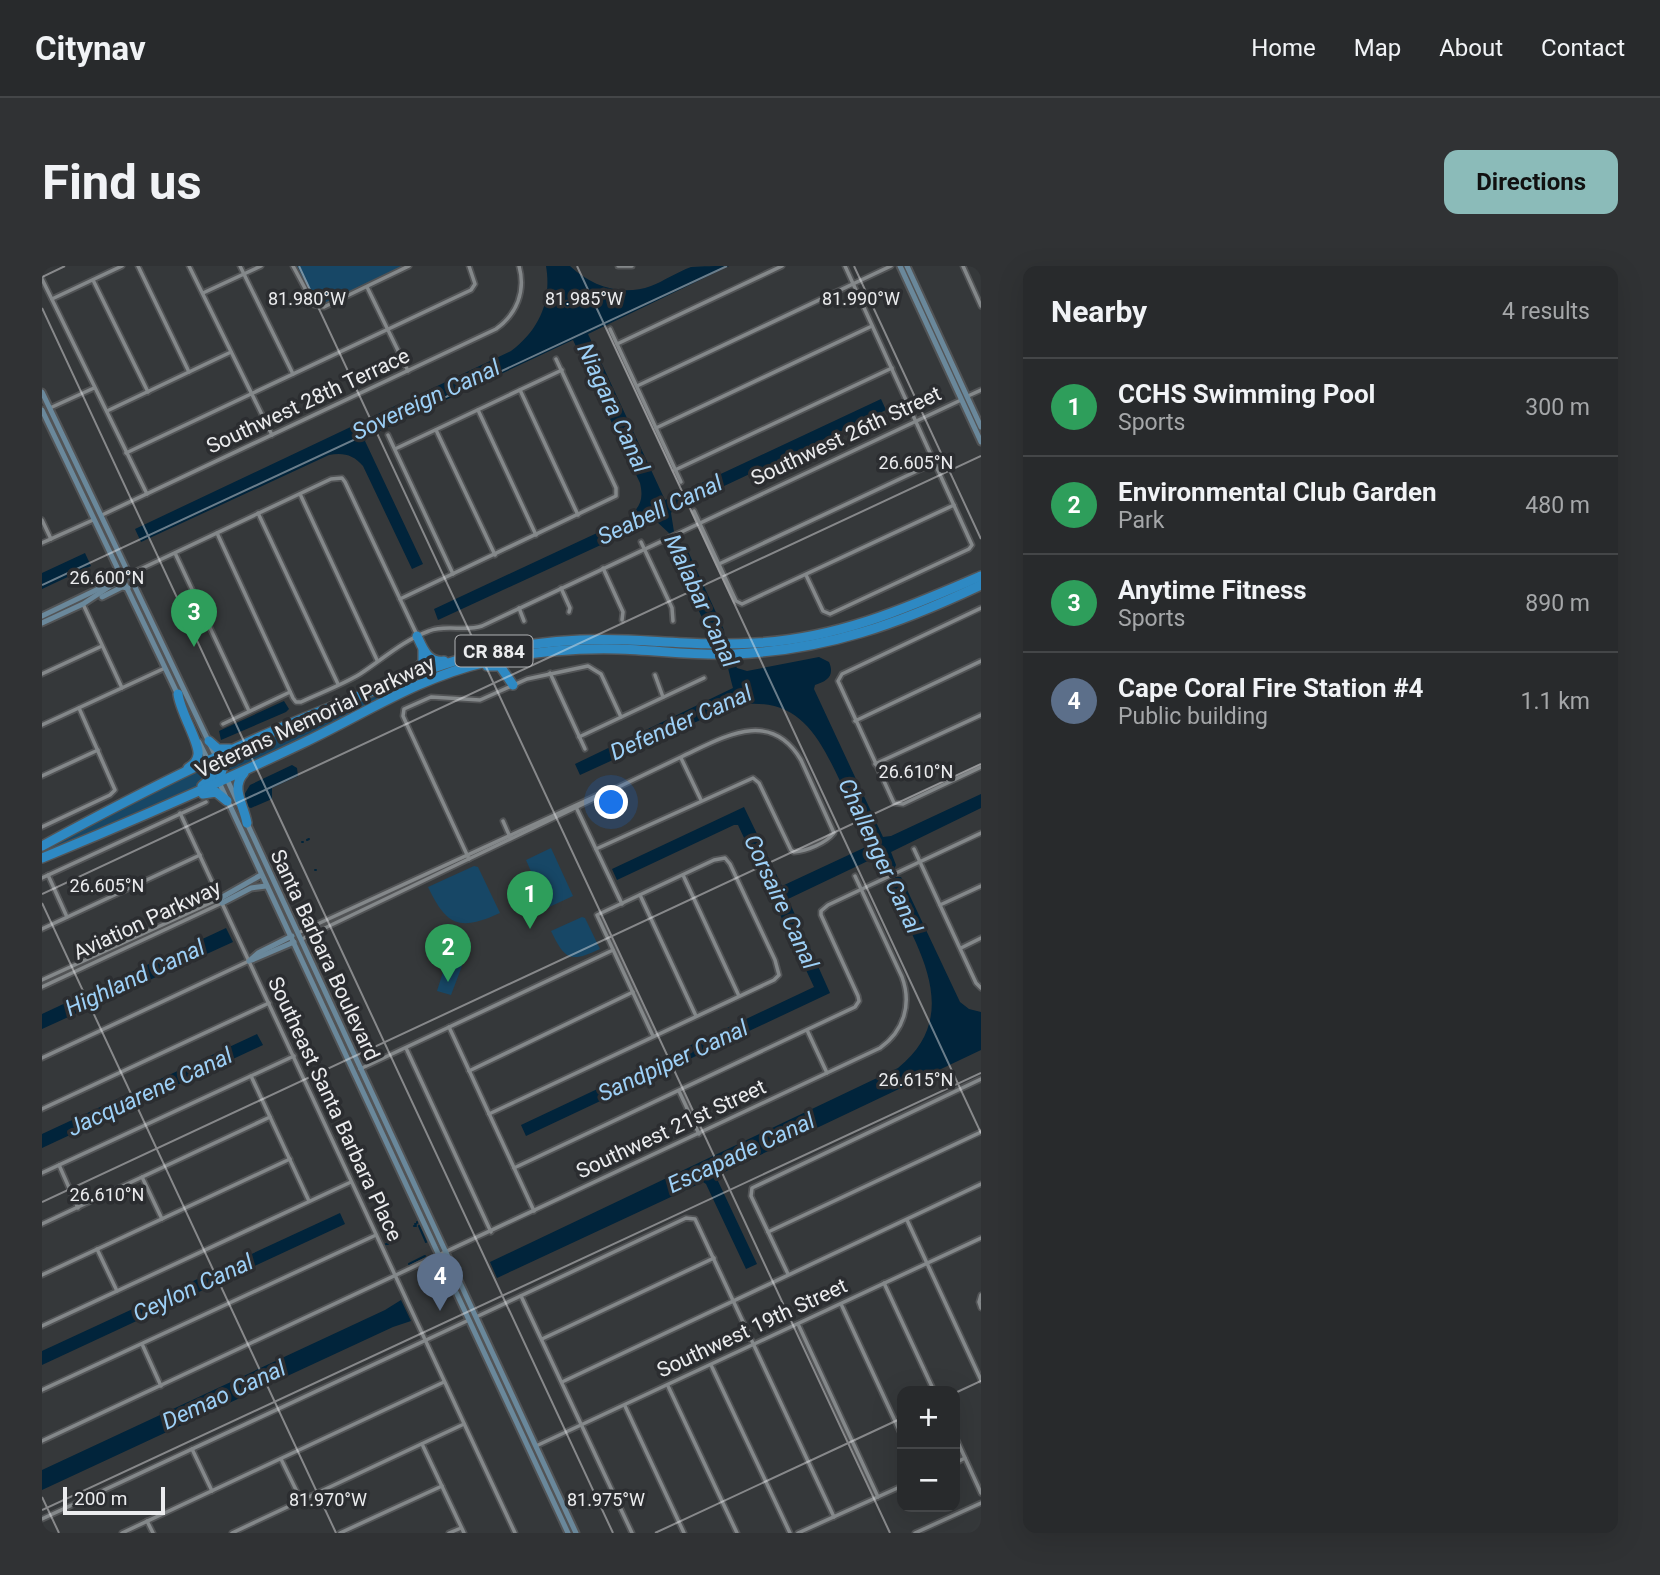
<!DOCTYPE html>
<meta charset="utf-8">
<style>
body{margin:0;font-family:Roboto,sans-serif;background:#303234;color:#f1f3f6}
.controls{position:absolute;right:21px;bottom:21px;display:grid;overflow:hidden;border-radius:14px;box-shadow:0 7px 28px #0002}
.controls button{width:63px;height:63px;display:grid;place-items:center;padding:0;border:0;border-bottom:2px solid #444648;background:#282a2c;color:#f1f3f6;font:35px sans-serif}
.scale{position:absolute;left:21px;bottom:18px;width:102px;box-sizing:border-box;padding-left:7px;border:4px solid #ebecee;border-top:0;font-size:19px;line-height:24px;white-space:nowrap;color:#ebecee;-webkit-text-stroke:5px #2b2d30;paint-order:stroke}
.you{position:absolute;left:570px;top:537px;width:24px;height:24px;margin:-18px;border:5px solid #fff;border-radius:50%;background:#1a73e8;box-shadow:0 0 0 10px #1a73e833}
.badge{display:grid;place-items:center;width:46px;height:46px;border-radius:50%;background:#8bbbb9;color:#fff;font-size:23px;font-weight:700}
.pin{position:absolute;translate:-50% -58px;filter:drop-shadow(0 2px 4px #0008)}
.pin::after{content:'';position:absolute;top:37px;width:24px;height:21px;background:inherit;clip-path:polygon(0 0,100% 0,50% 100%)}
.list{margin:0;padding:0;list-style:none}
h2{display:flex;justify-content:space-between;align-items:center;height:91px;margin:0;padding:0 28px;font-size:30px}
h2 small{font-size:23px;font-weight:400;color:#a5a7a9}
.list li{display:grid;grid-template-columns:46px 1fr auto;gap:21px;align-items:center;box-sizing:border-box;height:98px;padding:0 28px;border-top:2px solid #444648}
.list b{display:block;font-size:26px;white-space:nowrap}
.list p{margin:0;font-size:23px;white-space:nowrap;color:#a5a7a9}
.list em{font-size:23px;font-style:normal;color:#a5a7a9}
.map{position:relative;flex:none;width:939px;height:1267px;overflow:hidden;border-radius:14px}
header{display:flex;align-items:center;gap:42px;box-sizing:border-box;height:98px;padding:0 35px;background:#282a2c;border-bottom:2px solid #444648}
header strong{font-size:33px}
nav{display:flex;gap:38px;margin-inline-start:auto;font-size:24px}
.intro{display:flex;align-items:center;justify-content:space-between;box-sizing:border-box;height:168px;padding:0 42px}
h1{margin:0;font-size:49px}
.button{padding:18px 32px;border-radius:14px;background:#8bbbb9;color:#111;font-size:24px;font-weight:700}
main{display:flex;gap:42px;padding:0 42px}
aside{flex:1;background:#282a2c;border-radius:14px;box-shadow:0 7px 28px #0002}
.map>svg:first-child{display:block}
.green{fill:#174766}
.water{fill:#01243b}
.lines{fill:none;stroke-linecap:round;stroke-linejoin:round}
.stream{stroke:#01243b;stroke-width:2}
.street-casing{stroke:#525456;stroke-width:7}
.secondary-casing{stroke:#525456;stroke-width:9}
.highway-casing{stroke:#525456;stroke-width:12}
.street{stroke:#84888a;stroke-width:3.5}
.secondary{stroke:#6a889b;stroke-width:5}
.highway{stroke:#2e89c3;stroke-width:9}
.ticks{fill:none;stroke:#ebecee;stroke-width:2;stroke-opacity:0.45}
.labels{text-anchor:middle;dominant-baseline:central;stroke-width:7;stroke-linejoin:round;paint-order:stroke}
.shield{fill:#2b2d30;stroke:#b1b3b5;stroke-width:2}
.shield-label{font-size:19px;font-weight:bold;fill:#ebecee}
.street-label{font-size:21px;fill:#ebecee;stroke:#2b2d30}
.water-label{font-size:23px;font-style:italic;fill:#9dd0f7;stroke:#2b2d30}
.ticks-label{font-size:18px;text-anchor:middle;fill:#ebecee;stroke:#2b2d30;stroke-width:7;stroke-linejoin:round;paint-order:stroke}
</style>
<header>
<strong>Citynav</strong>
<nav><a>Home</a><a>Map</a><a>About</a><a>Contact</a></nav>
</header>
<div class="intro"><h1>Find us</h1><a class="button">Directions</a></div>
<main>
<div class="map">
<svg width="939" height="1267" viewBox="0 0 939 1267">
<rect width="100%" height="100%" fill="#35383a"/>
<g class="green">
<path d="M255,0H361L275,41Z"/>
<path d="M920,322L907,331L855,353L757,379L681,385L572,380L404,404L364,419L302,453L194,504L187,503L185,499L193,491L279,448L422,395L487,381L539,377L678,382L829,358Z"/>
<path d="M162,505L168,508C151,529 117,535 94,552L0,590V583L88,537L153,506Z"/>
<path d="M509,582L531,630L505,642L484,594Z"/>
<path d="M432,600L436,601L458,647C418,665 405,661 386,621Z"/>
<path d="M540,651L543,652L558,683C528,697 523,694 509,665Z"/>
<path d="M409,694H413L420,700L409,729L395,725L401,706Z"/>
</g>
<g class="water">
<path d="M504,0H528C549,20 580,31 609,20C622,15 635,6 649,1C660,0 675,0 687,0L546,68L623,234L839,133L844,144L631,244L629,247L633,272L645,283L682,364L680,371L695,402L705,405L777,391L787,396C793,410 785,415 773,419L772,423L841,571L849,570L939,528V542L849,586L854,599L851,606L854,611H859L918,736L927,743L939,746V784L676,909L675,913L715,998L704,1003L664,918L661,916L455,1012L448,996L856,802C924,747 873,678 845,617L849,613L847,608H841L835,594L830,593L746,633L788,727L484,870L479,859L772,721L696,559H692L575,614L570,603L702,541L740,620L828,579C818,558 808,536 798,515C774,464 753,428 689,440L538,509L533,498L691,422C686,403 684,390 676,371L668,369L632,291L628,268L613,254L396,354L392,343L585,253C598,241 602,234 598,217L531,74L325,171L323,175L381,298L370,303L321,200C312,189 301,186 287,189L99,276L93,263L469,85C497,64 510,35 504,0Z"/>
<path d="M43,287L49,300L0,323V307Z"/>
<path d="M242,435L247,443L244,446L179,474L177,465Z"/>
<path d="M250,499L255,502L256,510L230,522V533L209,542L206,541L202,529L208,519Z"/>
<path d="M184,662L191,676L0,763V748Z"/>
<path d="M215,768L221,779L0,882V868Z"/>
<path d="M298,947L303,958L0,1099V1085Z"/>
<path d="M359,1034L369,1055L351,1061L0,1224V1204L343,1044Z"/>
</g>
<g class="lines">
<g class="stream">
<path d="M265,574L267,573"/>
<path d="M260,576H261"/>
<path d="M273,604H274"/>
<path d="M375,957V956"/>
<path d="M373,958H374"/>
<path d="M372,960H374"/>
<path d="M377,960L384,976"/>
<path d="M344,978H346"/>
<path d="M367,998L383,990"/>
</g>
<g class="street-casing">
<g id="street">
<path d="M96,0L147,106"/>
<path d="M147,0L230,169"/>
<path d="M198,0L251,108"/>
<path d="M251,0L272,39L282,41L367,0"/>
<path d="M576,0H590"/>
<path d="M921,0L939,40"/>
<path d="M0,13L105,228"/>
<path d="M51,14L106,126"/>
<path d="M325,21L366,105"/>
<path d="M161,27L219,0"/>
<path d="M10,33L80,0"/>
<path d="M568,63L639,216"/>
<path d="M575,78L740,0"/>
<path d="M595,120L849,0"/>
<path d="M478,124L536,249"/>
<path d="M926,130L939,124"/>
<path d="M8,142L52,122"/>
<path d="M436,144L494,269"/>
<path d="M65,145L189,86"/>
<path d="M614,162L830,60"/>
<path d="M394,164L453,289"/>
<path d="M346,169L411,308"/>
<path d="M353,183L520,104"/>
<path d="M84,187L429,24L433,18L427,0"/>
<path d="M633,204L850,102"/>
<path d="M258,228L335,394"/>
<path d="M652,245L694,335L700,338L912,239"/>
<path d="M216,247L296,418"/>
<path d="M60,249L454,63C475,48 484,25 477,0"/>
<path d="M0,254L9,273"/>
<path d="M175,267L251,432L254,436H259C278,427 300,419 318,408C341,393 360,375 387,365C404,358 423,366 440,360L919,134"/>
<path d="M599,276L630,342L631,355"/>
<path d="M0,277L51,254"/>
<path d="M133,287L207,445"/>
<path d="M677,298L894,196"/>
<path d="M561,302L581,346L580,354"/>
<path d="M88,308L289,213L300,212L303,216L375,369"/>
<path d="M764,309L781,345L788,348L927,283L930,279L803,0"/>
<path d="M519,322L528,342L527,346"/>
<path d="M358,333L574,230V222L514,93"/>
<path d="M41,338L80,422"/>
<path d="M477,342L482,355"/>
<path d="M939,342L800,408L796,415L852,537L861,538L939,501"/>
<path d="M508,407L543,483"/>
<path d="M0,408L60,380"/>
<path d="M613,409L621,431"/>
<path d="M813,455L939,395"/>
<path d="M181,458L248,426"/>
<path d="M0,459L123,402"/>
<path d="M537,471L662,412"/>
<path d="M639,492L659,534"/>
<path d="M833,498L939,449"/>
<path d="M0,510L56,484"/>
<path d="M534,541L580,638"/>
<path d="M138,547L473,1267"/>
<path d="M461,555L468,571"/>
<path d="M0,561L68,529L73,524L37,442"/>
<path d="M872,583L934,717L939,722"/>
<path d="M427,593L361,450L362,443L389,431L438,434L485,413L546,400L559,408L579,451"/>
<path d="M6,609L25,651"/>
<path d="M641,609L697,730"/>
<path d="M0,612L164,536"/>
<path d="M598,629L654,750"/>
<path d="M898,639L939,620"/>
<path d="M0,663L158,589"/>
<path d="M256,667L569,523"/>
<path d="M260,673L639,491C680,472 728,441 759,494L792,567C784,577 765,585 752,586L749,584L717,517L711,512L554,583"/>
<path d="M919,682L939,672"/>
<path d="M0,714L177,633"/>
<path d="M0,721L180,637"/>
<path d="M407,761L492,945"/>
<path d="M765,764L785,807"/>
<path d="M364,782L449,966"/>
<path d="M0,792L207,695"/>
<path d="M318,803L571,684"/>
<path d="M427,805L591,726"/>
<path d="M209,810L267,935"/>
<path d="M637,825L657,868"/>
<path d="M0,843L227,737"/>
<path d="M447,848L732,714L737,709L733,694L688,598L683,592L672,594L555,649L611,770"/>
<path d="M17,899L36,942"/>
<path d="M472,902L813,741L817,735L816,730L779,649V645L786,639L939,567"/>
<path d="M0,907L252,790"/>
<path d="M100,911L120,953"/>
<path d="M865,954L939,1114"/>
<path d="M0,958L228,851"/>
<path d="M726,966L939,866"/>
<path d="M55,983L75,1025"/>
<path d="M746,1008L709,930L710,922L939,813"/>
<path d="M0,1009L248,893"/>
<path d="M842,1017L892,1125"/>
<path d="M939,1029L937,1036L939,1042"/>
<path d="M479,1030L590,1267"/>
<path d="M799,1038L860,1170"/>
<path d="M434,1051L644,952L653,953L792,1251"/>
<path d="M756,1058L836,1231"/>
<path d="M0,1060L309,916"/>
<path d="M500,1073L672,992"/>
<path d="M100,1078L119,1120"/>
<path d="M669,1099L748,1267"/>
<path d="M520,1116L939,918"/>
<path d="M626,1120L695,1267"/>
<path d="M0,1124L334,969"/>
<path d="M583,1140L642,1267"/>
<path d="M913,1170L939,1227"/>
<path d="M0,1175L838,782C862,765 870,738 860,711L813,610"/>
<path d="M380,1178L422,1267"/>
<path d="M494,1180L939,972"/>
<path d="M150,1183L170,1225"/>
<path d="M239,1193L259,1234"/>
<path d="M913,1197L923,1192"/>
<path d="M0,1253L427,1054"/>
<path d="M105,1255L111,1267"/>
<path d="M80,1267L402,1116"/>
<path d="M190,1267L422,1158"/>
<path d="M298,1267L400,1220"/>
<path d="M407,1267L419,1262"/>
<path d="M756,1267L860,1220"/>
<path d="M873,1267L939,1237"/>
</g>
</g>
<g class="secondary-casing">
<g id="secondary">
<path d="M858,0L939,176"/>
<path d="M865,0L939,161"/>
<path d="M0,126L175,493"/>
<path d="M0,144L136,429"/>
<path d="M60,331L80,321L86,322"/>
<path d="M0,350L75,314"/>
<path d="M0,357L41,338L82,311"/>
<path d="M157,476L167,496"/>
<path d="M184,511L196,537"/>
<path d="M176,514L526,1267"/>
<path d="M204,555L534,1267"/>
<path d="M177,633L219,609"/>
<path d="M180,637L209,622L224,620"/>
<path d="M210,694L252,676"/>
<path d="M207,695L216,687L250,670"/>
</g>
</g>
<g class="highway-casing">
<g id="highway">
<path d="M375,370C381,383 386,397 402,395"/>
<path d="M445,400H458L471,419"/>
<path d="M372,406L381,396V384"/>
<path d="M136,428C138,446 158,477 156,489C155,496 151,499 146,502"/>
<path d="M167,475L176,483H188"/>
<path d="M202,507C188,522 202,539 205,557"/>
<path d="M177,516L181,500L193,489"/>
<path d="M160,520L169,512L175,492"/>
<path d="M161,528L174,526L185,535"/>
<path d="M0,580C103,524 210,470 320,429C368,411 414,391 465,382C505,375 546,372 586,374C629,376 670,380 713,377C795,373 865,342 939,310"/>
<path d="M0,592C88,556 175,518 261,477C324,447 375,412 444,396C487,386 531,382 575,383C614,384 653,390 692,388C785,384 856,358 939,319"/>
</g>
</g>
<use href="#street" class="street"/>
<use href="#secondary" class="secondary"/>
<use href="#highway" class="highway"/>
</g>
<path class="ticks" d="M257,0L848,1267M535,0L939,867M812,0L939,273M0,11L23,0M0,42L571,1267M0,319L685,0M0,628L939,190M0,637L294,1267M0,936L939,498M913,1127L939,1115M0,1231L17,1267M0,1244L939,807M613,1267L860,1152"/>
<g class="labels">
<rect class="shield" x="413.5" y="369.5" width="77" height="31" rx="5"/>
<g class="shield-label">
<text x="452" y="385">CR 884</text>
</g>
<g class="street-label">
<text transform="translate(266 135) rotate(-25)">Southwest 28th Terrace</text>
<text transform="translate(804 170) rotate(-25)">Southwest 26th Street</text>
<text transform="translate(273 451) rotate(-25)">Veterans Memorial Parkway</text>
<text transform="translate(105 654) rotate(-25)">Aviation Parkway</text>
<text transform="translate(283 689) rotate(65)">Santa Barbara Boulevard</text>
<text transform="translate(293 843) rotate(65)">Southeast Santa Barbara Place</text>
<text transform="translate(629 863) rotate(-25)">Southwest 21st Street</text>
<text transform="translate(710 1062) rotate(-25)">Southwest 19th Street</text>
</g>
<g class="water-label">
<text transform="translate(384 134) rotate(-25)">Sovereign Canal</text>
<text transform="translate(571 142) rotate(65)">Niagara Canal</text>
<text transform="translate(618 244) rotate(-25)">Seabell Canal</text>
<text transform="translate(659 335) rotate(65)">Malabar Canal</text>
<text transform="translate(639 457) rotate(-24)">Defender Canal</text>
<text transform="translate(838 590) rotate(65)">Challenger Canal</text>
<text transform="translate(739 636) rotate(65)">Corsaire Canal</text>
<text transform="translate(93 712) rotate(-25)">Highland Canal</text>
<text transform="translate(631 795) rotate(-25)">Sandpiper Canal</text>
<text transform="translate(108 826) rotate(-25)">Jacquarene Canal</text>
<text transform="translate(699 887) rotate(-25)">Escapade Canal</text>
<text transform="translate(151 1022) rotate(-25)">Ceylon Canal</text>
<text transform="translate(182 1129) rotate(-25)">Demao Canal</text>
</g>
</g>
<g class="ticks-label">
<text x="265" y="39">81.980°W</text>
<text x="542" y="39">81.985°W</text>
<text x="819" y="39">81.990°W</text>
<text x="874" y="203">26.605°N</text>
<text x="65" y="318">26.600°N</text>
<text x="874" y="512">26.610°N</text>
<text x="65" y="626">26.605°N</text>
<text x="874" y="820">26.615°N</text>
<text x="65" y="935">26.610°N</text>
<text x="286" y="1240">81.970°W</text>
<text x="564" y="1240">81.975°W</text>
</g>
</svg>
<div class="controls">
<button>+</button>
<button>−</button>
</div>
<div class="scale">200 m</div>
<div class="you"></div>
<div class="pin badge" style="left:488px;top:663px;background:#2e9e5b">1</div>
<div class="pin badge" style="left:406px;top:716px;background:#2e9e5b">2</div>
<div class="pin badge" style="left:152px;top:381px;background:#2e9e5b">3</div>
<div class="pin badge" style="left:398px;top:1045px;background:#5c6f8a">4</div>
</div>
<aside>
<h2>Nearby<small>4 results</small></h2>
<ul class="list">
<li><span class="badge" style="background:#2e9e5b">1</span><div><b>CCHS Swimming Pool</b><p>Sports</p></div><em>300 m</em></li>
<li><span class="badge" style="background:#2e9e5b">2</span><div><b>Environmental Club Garden</b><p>Park</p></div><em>480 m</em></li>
<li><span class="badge" style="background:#2e9e5b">3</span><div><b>Anytime Fitness</b><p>Sports</p></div><em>890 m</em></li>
<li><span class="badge" style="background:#5c6f8a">4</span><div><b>Cape Coral Fire Station #4</b><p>Public building</p></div><em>1.1 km</em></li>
</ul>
</aside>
</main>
